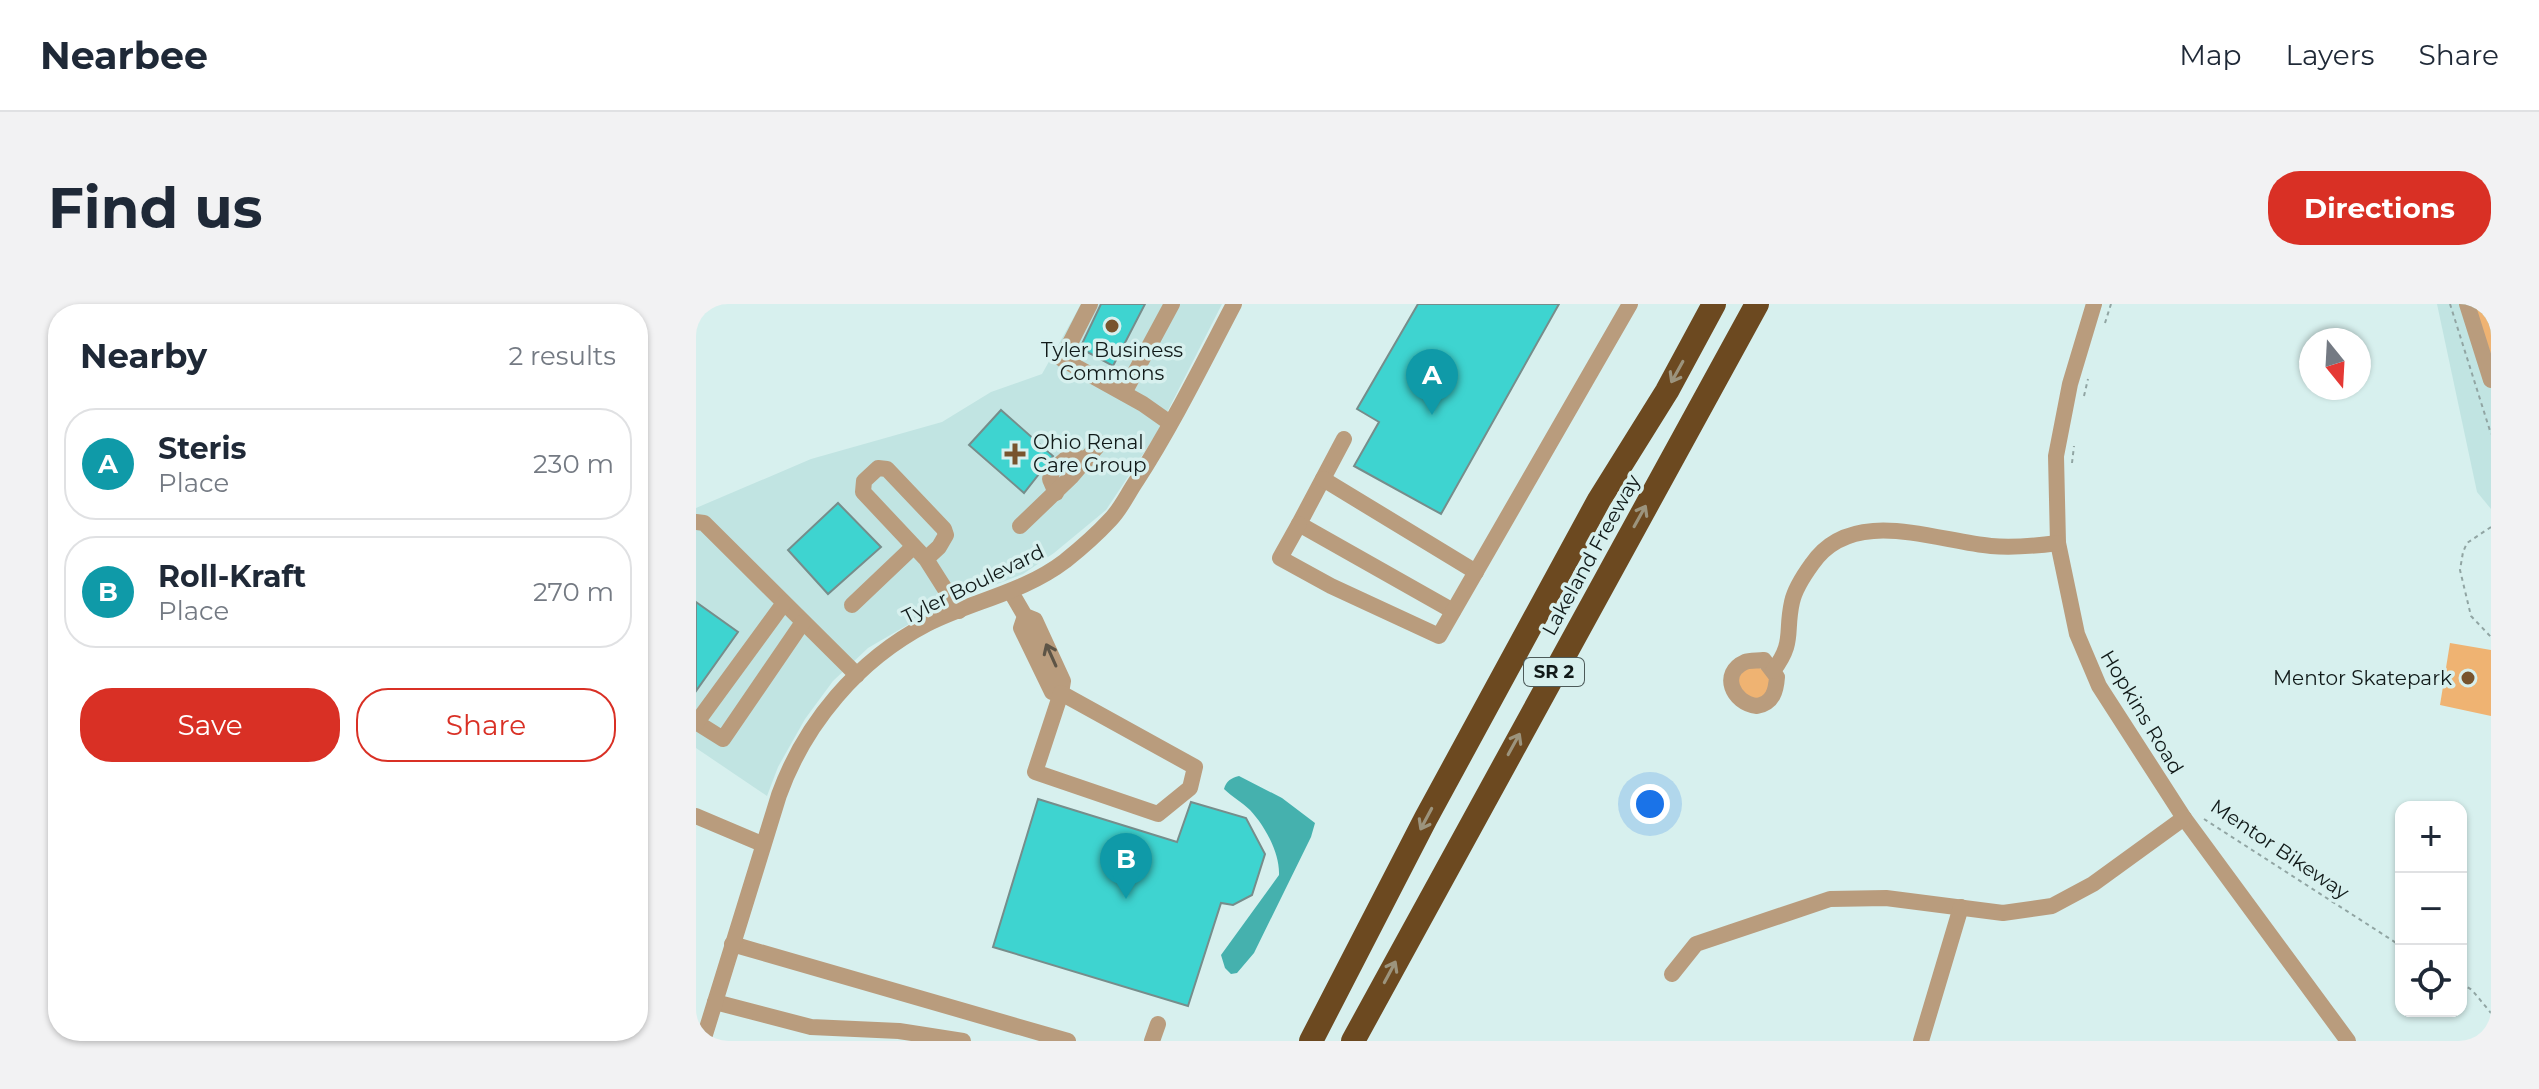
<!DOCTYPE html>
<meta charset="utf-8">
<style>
body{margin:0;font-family:Montserrat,sans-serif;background:#f2f2f3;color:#1f2937}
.controls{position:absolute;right:24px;bottom:24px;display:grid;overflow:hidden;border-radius:16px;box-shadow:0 2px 6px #0004}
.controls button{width:72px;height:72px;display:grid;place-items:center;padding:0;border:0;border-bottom:2px solid #e0e1e3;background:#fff;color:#1f2937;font:40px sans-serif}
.compass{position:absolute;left:1603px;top:24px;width:72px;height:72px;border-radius:50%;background:#fff;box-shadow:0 2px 6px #0004;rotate:162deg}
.you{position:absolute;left:954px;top:500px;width:28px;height:28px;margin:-20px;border:6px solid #fff;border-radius:50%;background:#1a73e8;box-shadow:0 0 0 12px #1a73e833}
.badge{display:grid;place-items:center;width:52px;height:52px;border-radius:50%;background:#d93025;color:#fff;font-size:26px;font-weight:700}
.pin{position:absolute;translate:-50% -66px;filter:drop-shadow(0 2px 4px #0008)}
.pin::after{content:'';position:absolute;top:42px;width:28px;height:24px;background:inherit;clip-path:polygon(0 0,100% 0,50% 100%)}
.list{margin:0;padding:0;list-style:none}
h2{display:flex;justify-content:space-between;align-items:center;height:104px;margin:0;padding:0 32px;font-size:34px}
h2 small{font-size:26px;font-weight:400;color:#747a83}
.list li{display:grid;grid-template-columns:52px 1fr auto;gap:24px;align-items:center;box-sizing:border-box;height:112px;margin:0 16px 16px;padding:0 16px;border:2px solid #e0e1e3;border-radius:32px}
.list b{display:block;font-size:30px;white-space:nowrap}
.list p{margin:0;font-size:26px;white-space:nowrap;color:#747a83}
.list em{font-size:26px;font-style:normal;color:#747a83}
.actions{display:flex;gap:16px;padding:24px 32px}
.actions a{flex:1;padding:18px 0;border:2px solid #d93025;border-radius:32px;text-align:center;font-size:28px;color:#d93025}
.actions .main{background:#d93025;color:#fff}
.icon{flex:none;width:44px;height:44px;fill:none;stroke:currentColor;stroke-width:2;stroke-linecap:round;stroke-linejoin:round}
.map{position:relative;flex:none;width:1795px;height:737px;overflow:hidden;border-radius:32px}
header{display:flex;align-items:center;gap:48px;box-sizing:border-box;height:112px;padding:0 40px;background:#fff;border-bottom:2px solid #e0e1e3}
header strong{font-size:38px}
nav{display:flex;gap:44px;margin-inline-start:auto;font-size:28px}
.intro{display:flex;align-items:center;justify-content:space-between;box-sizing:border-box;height:192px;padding:0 48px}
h1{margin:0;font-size:56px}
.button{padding:20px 36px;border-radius:32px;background:#d93025;color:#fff;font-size:28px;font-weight:700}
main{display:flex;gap:48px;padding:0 48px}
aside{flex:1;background:#fff;border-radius:32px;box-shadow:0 2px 6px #0004}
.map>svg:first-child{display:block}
.built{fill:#c1e4e2}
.green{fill:#efb372}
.water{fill:#45b1ae}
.building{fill:#3ed4d0;stroke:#768d8b;stroke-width:2}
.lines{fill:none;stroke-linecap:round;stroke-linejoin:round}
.path{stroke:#91a5a3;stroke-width:2;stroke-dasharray:4 4;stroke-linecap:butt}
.minor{stroke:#b99c7d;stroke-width:16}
.highway{stroke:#6c4920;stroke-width:24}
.oneway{stroke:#9c947d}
.oneway2{stroke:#5d5446}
.poi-dot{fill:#78542d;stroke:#d7f0ee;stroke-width:3}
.labels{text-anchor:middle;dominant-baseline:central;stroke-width:7;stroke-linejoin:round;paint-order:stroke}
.shield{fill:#d7f0ee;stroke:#4c5a59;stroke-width:2}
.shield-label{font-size:18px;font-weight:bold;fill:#111a19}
.poi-label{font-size:20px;fill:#111a19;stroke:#d7f0ee}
.street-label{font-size:20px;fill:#111a19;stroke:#d7f0ee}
</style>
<header>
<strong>Nearbee</strong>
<nav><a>Map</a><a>Layers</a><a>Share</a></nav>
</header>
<div class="intro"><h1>Find us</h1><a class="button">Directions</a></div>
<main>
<aside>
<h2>Nearby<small>2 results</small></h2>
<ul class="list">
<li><span class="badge" style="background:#0f9aa8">A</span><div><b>Steris</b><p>Place</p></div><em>230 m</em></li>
<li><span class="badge" style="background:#0f9aa8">B</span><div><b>Roll-Kraft</b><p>Place</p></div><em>270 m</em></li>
</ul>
<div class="actions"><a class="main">Save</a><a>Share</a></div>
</aside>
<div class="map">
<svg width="1795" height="737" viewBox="0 0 1795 737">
<rect width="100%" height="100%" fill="#d7f0ee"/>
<g class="built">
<path d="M385,0H526L459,132L410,206L358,249L327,270L244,302L172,344L137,377L109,415L82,463L71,492L0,444V204L115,155L246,118L295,88L346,70Z"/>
<path d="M1741,0H1795V205L1781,188Z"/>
</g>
<g class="green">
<path d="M1778,0H1795V51Z"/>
<path d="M1754,339L1795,346V412L1744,401Z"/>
<circle cx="1058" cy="379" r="16"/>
</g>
<path class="water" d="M543,472L586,494L619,519L615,533L558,649L541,669L535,670L529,664L525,651L583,571C584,549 569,522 554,506C546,498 536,493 528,485C530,477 535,474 543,472Z"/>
<g class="building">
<path d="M405,0H449L417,62L384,44Z"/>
<path d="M722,0H863L745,210L658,162L683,118L661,105Z"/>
<path d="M305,106L357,152L328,189L273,141Z"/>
<path d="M142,199L185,243L132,290L92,246Z"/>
<path d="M0,298L42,328L0,387Z"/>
<path d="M342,495L481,538L495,498L550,514L569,550L556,591L537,601L525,599L492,702L297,643Z"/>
</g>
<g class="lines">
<g class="path">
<path d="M1754,0L1795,130"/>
<path d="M1409,19L1415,0"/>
<path d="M1388,92L1392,75"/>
<path d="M1376,159L1378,142"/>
<path d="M1795,223L1771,239L1767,248L1764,266L1775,312L1795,333"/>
<path d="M1508,515L1705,642"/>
<path d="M1765,679L1776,686L1795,709"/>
</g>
<g class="minor">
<path d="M394,0L366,55L447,100L474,119"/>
<path d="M1398,0L1374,80L1360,152L1362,239L1381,330L1403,382L1488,514L1652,737"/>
<path d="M1771,0L1795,76"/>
<path d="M428,89L476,0"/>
<path d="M648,135L603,220L757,307"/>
<path d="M365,159L372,153L392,155"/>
<path d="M356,169L354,175L360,189"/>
<path d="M627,175L780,268"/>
<path d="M0,218L8,219L161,371"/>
<path d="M603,220L584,254L635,282L743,332L934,0"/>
<path d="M324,222L375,173L404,139"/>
<path d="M230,255L243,243L250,231L248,225L191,165L182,164L168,177L167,188L230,255L263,307"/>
<path d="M315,288L329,312L339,316L367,377L365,389L356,388L325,324L329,312"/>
<path d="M156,301L217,243"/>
<path d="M1068,356L1081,373C1080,387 1077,399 1061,402C1036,399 1024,369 1049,358C1054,356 1062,357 1068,356Z"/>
<path d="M1077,367C1099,338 1089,329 1096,298C1099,284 1108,271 1116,260C1156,201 1239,237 1295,242C1317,244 1339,242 1362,239"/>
<path d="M365,389L499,463L494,484L462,510L339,468Z"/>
<path d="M0,418L27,435L107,318"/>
<path d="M1,418L88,299"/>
<path d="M0,512L66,540"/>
<path d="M36,640L372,737"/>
<path d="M976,670L1000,640L1134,595L1190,594L1307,609L1356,602L1397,580L1488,514"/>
<path d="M19,698L115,723L203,727L267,737"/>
<path d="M7,737L83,491C109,419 162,356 231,320C276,297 327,289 369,257C384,245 401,230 414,216C425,205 432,189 441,176C477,120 507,59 538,0"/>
<path d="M456,737L462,720"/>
<path d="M1225,737L1265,603"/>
</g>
<g class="highway">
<path d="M615,737L730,514L903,196L971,87L1018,0"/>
<path d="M657,737L1061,0"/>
</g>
</g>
<defs><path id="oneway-shaft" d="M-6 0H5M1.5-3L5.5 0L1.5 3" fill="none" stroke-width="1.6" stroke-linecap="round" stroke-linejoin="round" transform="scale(2)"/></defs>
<g class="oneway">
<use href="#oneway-shaft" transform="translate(981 68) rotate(119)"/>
<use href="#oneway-shaft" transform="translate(944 212) rotate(-61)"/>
<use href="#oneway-shaft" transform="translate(818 440) rotate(-61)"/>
<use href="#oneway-shaft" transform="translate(730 515) rotate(118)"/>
<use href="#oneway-shaft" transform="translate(694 668) rotate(-62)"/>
</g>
<use class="oneway2" href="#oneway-shaft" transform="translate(355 351) rotate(-114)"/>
<g class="poi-dot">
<circle cx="416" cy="22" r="8"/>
<path d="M315 138h8v8h8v8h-8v8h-8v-8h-8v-8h8z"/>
<circle cx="1772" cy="374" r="8"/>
</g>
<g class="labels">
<rect class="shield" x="828" y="354" width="60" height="28" rx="6"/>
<g class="shield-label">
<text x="858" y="368">SR 2</text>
</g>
<g class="poi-label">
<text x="416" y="46">Tyler Business<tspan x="416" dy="23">Commons</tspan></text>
<text x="337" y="138" text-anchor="start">Ohio Renal<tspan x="337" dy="23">Care Group</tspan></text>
<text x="1756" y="374" text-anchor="end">Mentor Skatepark</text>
</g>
<g class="street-label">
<text transform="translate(895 251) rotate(-61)">Lakeland Freeway</text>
<text transform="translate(277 280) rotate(-26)">Tyler Boulevard</text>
<text transform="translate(1446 408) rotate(59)">Hopkins Road</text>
<text transform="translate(1584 545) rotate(34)">Mentor Bikeway</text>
</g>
</g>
</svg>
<div class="controls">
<button>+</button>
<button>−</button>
<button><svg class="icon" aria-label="locate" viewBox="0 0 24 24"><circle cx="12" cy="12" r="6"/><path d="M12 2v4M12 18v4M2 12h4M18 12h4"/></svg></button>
</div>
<svg class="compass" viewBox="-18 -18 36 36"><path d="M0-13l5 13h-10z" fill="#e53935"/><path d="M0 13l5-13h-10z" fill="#747a83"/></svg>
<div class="you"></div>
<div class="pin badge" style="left:736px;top:111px;background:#0f9aa8">A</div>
<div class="pin badge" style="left:430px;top:595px;background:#0f9aa8">B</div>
</div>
</main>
